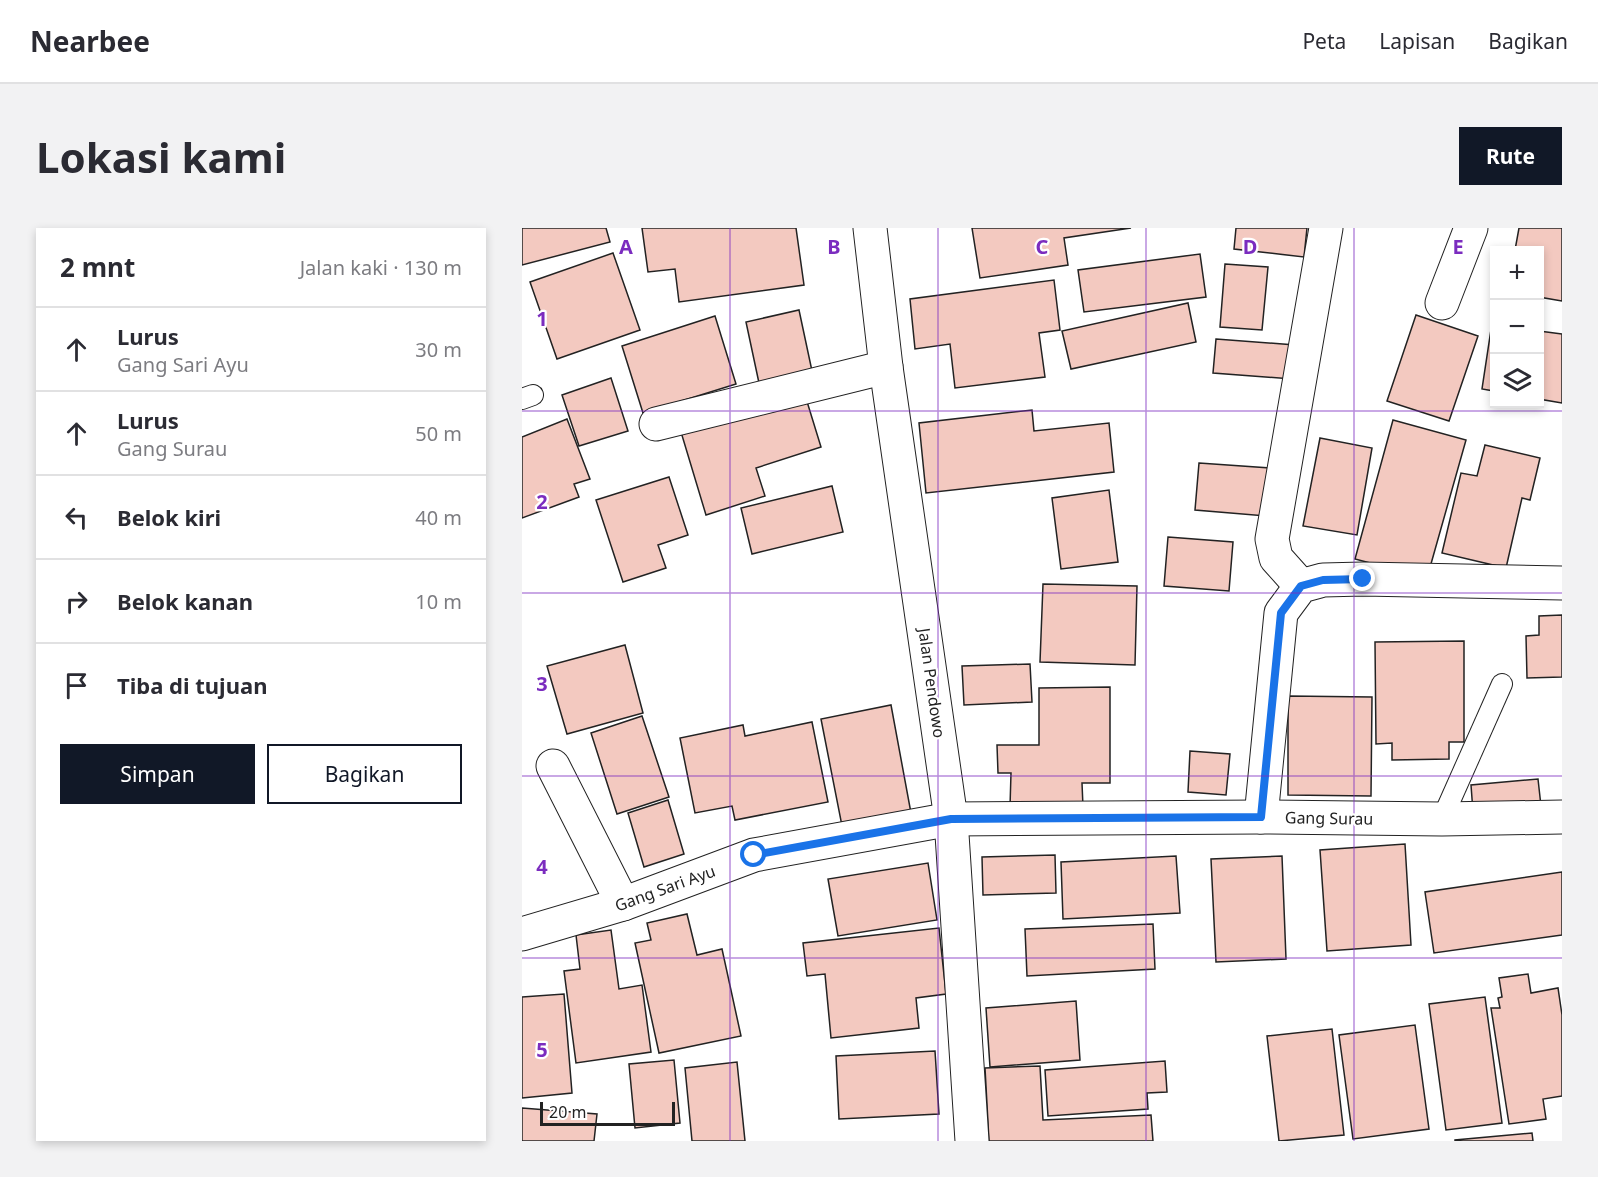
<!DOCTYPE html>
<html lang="id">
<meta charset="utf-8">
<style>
body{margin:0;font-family:"Noto Sans",sans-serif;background:#f2f2f3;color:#2b2b33}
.controls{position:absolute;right:18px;top:18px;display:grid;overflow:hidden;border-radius:0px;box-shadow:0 3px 9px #0003}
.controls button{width:54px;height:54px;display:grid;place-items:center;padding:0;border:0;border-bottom:2px solid #e1e1e2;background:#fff;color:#2b2b33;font:30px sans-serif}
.scale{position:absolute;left:18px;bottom:15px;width:135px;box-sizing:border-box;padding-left:6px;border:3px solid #222;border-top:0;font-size:16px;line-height:21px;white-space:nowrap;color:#222;-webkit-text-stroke:4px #fff;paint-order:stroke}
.stop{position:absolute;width:18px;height:18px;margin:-14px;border:4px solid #1a73e8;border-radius:50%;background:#fff}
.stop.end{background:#1a73e8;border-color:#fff;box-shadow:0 2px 6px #0008}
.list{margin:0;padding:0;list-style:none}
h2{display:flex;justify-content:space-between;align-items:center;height:78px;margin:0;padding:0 24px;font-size:26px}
h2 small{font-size:20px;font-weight:400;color:#7c7c81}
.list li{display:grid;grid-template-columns:39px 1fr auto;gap:18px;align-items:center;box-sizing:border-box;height:84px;padding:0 24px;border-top:2px solid #e1e1e2}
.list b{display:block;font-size:22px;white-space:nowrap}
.list p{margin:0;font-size:20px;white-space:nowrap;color:#7c7c81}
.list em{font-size:20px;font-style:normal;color:#7c7c81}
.actions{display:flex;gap:12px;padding:18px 24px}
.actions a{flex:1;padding:14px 0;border:2px solid #111827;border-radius:0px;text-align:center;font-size:21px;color:#111827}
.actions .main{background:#111827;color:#fff}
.icon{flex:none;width:33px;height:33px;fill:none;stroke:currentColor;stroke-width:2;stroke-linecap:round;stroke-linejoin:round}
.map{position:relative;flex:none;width:1040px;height:913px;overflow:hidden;border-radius:0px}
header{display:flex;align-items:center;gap:36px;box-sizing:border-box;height:84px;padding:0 30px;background:#fff;border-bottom:2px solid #e1e1e2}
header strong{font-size:28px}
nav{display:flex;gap:33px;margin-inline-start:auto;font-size:21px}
.intro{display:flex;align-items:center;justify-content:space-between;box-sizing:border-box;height:144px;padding:0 36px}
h1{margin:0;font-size:42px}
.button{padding:15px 27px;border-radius:0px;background:#111827;color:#fff;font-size:21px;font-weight:700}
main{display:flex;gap:36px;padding:0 36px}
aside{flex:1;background:#fff;border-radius:0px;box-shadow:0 3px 9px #0003}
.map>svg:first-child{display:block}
.building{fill:#f3c9c0;stroke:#222;stroke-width:1.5}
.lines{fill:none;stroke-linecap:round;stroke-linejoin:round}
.service-casing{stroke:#222;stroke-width:22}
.minor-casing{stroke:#222;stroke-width:35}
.service{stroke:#fff;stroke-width:20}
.minor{stroke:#fff;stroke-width:33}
.route{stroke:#1a73e8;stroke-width:8}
.grid{fill:none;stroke:#7b2cbf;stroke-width:1.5;stroke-opacity:0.55}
.labels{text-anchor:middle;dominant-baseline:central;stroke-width:4.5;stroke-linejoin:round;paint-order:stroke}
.street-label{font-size:16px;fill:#222;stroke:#fff}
.grid-label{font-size:20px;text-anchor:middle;font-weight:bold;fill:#7b2cbf;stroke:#fff;stroke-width:4.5;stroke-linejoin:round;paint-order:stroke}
</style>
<header>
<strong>Nearbee</strong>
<nav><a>Peta</a><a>Lapisan</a><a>Bagikan</a></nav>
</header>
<div class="intro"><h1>Lokasi kami</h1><a class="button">Rute</a></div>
<main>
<aside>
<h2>2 mnt<small>Jalan kaki · 130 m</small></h2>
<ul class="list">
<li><svg class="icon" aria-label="ahead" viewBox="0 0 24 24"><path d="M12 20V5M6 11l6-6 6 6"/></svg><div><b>Lurus</b><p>Gang Sari Ayu</p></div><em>30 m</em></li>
<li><svg class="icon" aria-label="ahead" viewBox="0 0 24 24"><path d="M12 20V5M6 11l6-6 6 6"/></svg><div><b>Lurus</b><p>Gang Surau</p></div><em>50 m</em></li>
<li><svg class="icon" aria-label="left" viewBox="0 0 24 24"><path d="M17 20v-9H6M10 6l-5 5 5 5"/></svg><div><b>Belok kiri</b></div><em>40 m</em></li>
<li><svg class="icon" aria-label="right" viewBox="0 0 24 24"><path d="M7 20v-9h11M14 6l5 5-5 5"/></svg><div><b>Belok kanan</b></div><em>10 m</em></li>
<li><svg class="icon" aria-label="arrive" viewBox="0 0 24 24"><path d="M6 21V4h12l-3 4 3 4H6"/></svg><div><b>Tiba di tujuan</b></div></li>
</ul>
<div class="actions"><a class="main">Simpan</a><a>Bagikan</a></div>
</aside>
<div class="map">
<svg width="1040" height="913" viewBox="0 0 1040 913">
<rect width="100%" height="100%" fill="#fff"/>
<g class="building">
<path d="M0,0H84L88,14L0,37Z"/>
<path d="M120,0H274L282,57L157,74L153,41L126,44Z"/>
<path d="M450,0H609L542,10L546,37L458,50Z"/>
<path d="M714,0H785L782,29L712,21Z"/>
<path d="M997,0H1040V73L1017,69V22H993Z"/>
<path d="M91,25L118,102L35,131L8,54Z"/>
<path d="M678,26L684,69L562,84L556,42Z"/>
<path d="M703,36L746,39L740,102L698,99Z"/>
<path d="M532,52L538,102L517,105L523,149L433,160L428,116L393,121L388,71Z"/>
<path d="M666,75L674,114L549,141L540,103Z"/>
<path d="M277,82L290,143L237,155L224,94Z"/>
<path d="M894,87L956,108L927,193L865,173Z"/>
<path d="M193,88L214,156L121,185L100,118Z"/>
<path d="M970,95L972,96V163L960,161Z"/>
<path d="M1017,103L1040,106V175L1017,171Z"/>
<path d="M694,111L773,117L770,151L691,145Z"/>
<path d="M89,150L106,203L57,218L40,167Z"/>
<path d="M283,167L299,219L234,240L243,268L184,287L159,204Z"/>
<path d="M510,182L512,203L587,195L592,244L404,265L397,195Z"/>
<path d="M45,191L68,251L52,256L57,269L0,290V209Z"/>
<path d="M871,192L944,212L905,350L833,331Z"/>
<path d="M798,210L850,220L835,307L781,298Z"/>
<path d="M963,217L1018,230L1008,272L1000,270L984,340L920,325L939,245L955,248Z"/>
<path d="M677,235L748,240L744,288L673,282Z"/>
<path d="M147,249L166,307L136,317L144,340L101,354L74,272Z"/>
<path d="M310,258L321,304L230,326L219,280Z"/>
<path d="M587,262L596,334L539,341L530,270Z"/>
<path d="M646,309L711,314L707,363L642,358Z"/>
<path d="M521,356L615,358L613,437L518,434Z"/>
<path d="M1040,387V449L1005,450L1004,408L1017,407V388Z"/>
<path d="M942,413V514H927V531L870,532V515L854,516L853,414Z"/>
<path d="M103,417L121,485L45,506L25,438Z"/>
<path d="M508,436L510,474L442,477L440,438Z"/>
<path d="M588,459V555H560L561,579H488L489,545H476L475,517H517V460Z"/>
<path d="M766,468L850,469L849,568L766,567Z"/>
<path d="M369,477L389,585L320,598L299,491Z"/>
<path d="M120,488L147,569L95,586L69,505Z"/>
<path d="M290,494L306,574L213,592L210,578L173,585L158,510L221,497L223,508Z"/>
<path d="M668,523L708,526L704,567L666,564Z"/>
<path d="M1016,551L1019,578L951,584L949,557Z"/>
<path d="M146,572L162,626L122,639L106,585Z"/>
<path d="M883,616L889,717L805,723L798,622Z"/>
<path d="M533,627L534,665L461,667L460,629Z"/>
<path d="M654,628L658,685L541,691L539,634Z"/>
<path d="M760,628L764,731L694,734L689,631Z"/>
<path d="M406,635L415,692L316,708L306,651Z"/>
<path d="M1040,644V707L912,725L903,664Z"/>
<path d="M165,686L175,727L200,721L219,808L137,825L113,715L129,712L125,695Z"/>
<path d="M631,696L633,741L505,748L503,701Z"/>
<path d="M417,700L424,766L394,770L397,800L309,810L303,746L285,748L281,715Z"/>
<path d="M89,702L97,761L120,757L129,824L54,835L42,743L58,741L54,707Z"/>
<path d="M1006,746L1009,765L1036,760L1040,787V868L1021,871L1024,891L987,896L969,780H978L976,770L980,769L977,750Z"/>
<path d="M42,766L50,865L0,870V769Z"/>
<path d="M963,769L980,895L924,902L907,776Z"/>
<path d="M554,773L558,832L468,839L464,780Z"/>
<path d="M893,797L907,901L831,911L817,807Z"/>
<path d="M810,801L822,907L757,913L745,808Z"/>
<path d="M413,823L417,886L317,891L314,828Z"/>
<path d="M152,832L158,895L113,900L107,836Z"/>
<path d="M643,833L645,864L625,865L626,881L526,888L523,842Z"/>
<path d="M215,834L223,913H170L163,840Z"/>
<path d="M518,838L521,892L629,887L631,913H467L463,840Z"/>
<path d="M0,880L75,886L72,913H0Z"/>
<path d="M1010,905L1011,913H933V912Z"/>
</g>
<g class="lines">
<g class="service-casing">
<g id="service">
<path d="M0,171L11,167"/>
<path d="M920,591L980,456"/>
</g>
</g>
<g class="minor-casing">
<g id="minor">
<path d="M348,0L364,139L429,591L450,913"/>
<path d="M920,75L949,0"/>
<path d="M134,196L364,139"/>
<path d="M779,358L754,330L750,311L804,0"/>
<path d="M31,538L101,676"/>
<path d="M739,589L759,385L779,358L801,352L841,351L1040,355"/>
<path d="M0,706L101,676L232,627L429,591L739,589L920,591L1040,589"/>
</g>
</g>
<use href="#service" class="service"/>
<use href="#minor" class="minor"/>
</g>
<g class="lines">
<path class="route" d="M232,627L429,591L739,589L759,385L779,358L801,352L841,351"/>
</g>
<path class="grid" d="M208,0V913M416,0V913M624,0V913M832,0V913M0,183H1040M0,365H1040M0,548H1040M0,730H1040"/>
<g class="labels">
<g class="street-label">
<text transform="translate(410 455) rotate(82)">Jalan Pendowo</text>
<text transform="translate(807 590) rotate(1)">Gang Surau</text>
<text transform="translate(143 660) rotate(-20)">Gang Sari Ayu</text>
</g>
</g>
<g class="grid-label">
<text x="104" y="26">A</text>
<text x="312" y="26">B</text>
<text x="520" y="26">C</text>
<text x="728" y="26">D</text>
<text x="936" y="26">E</text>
<text x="20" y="98">1</text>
<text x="20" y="281">2</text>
<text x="20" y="463">3</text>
<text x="20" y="646">4</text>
<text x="20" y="829">5</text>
</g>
</svg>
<div class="controls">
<button>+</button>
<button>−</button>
<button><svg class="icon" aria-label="layers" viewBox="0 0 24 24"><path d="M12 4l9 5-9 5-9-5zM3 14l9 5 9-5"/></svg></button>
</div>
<div class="scale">20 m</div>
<div class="stop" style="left:232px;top:627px"></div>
<div class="stop end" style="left:841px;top:351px"></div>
</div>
</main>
